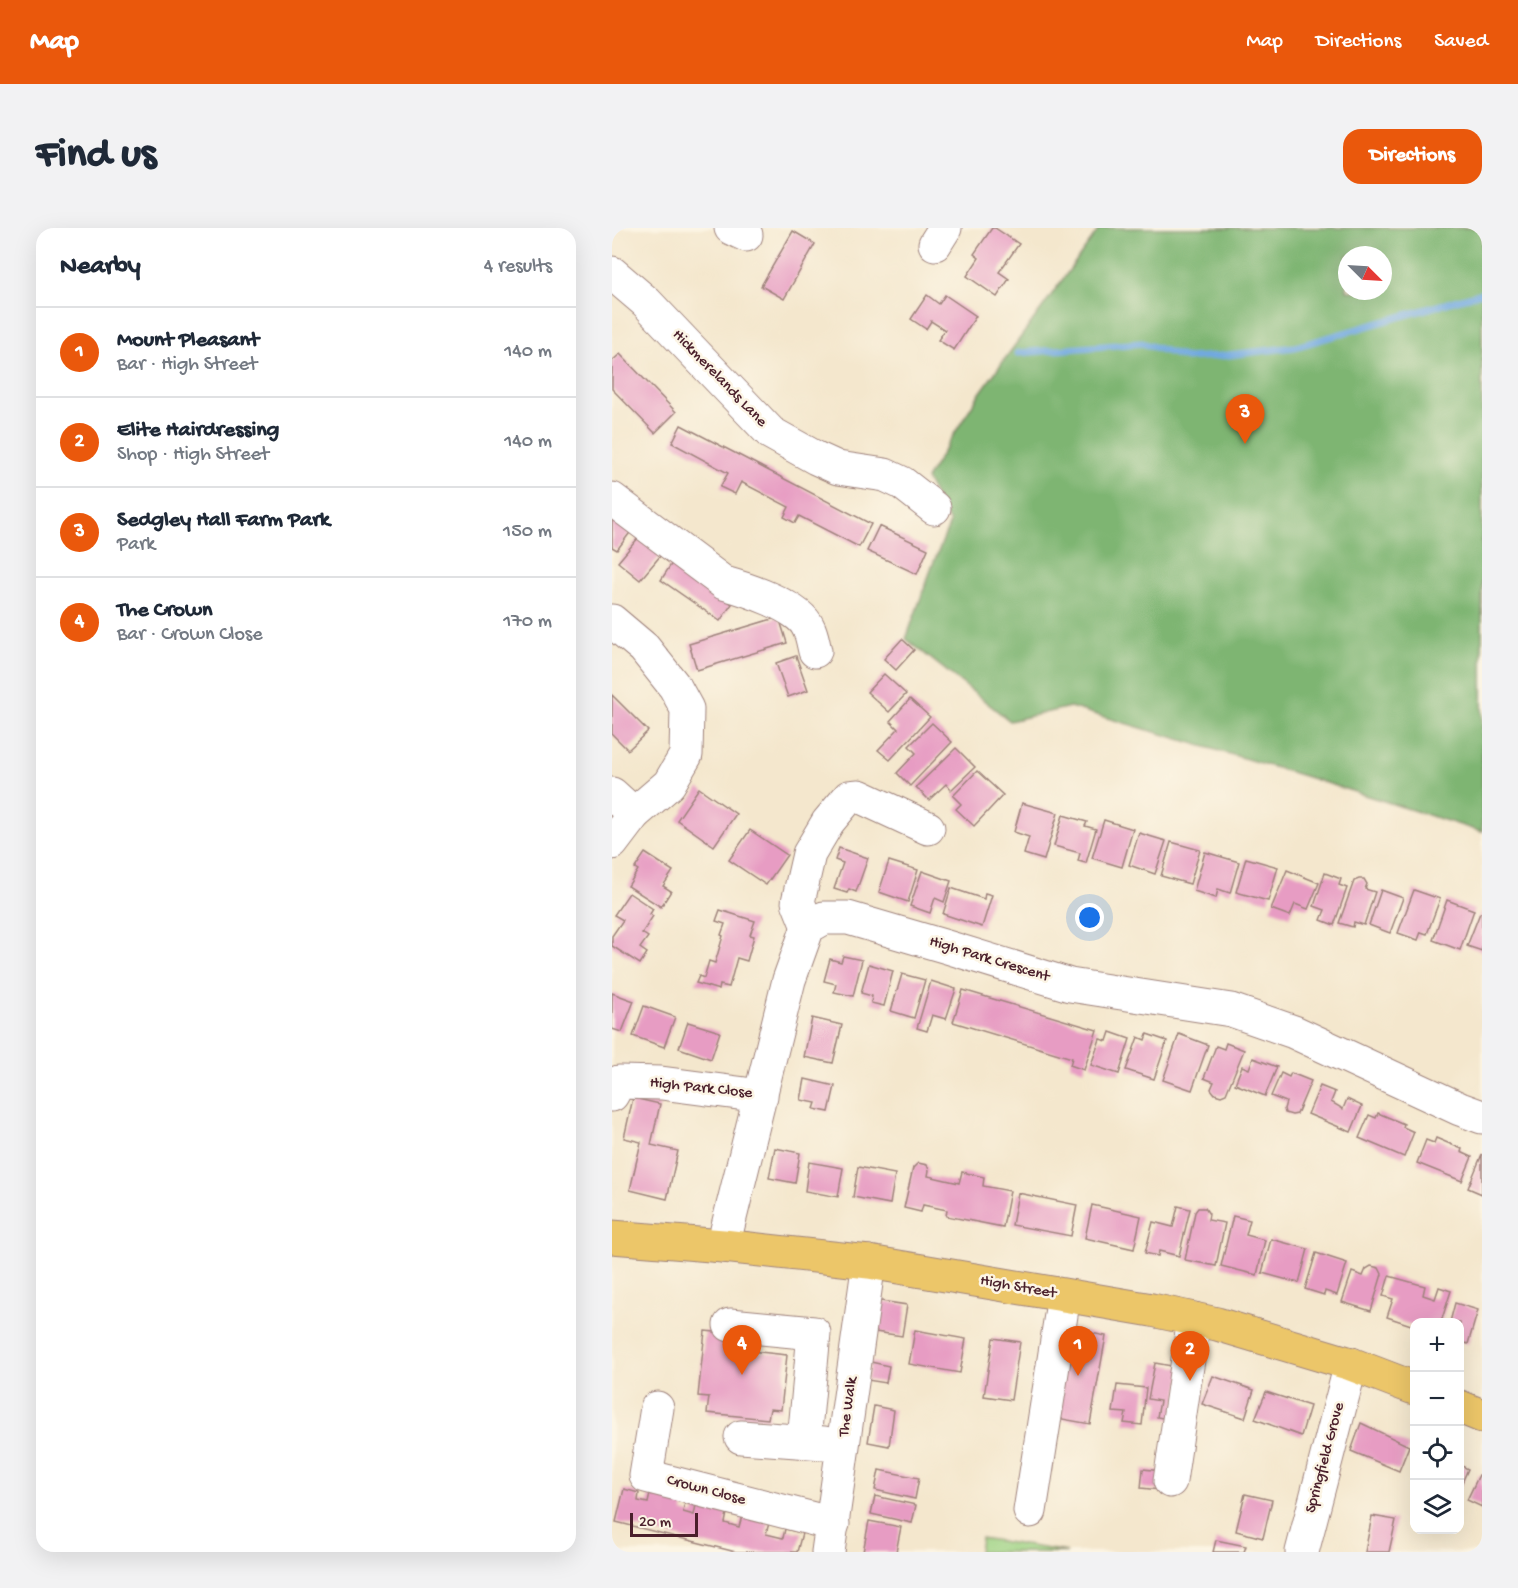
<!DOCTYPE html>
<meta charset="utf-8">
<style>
body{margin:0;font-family:"Gochi Hand",sans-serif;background:#f2f2f3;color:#1f2937}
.controls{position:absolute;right:18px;bottom:18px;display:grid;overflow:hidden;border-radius:12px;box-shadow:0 6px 24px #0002}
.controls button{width:54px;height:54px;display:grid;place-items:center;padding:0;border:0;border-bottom:2px solid #e0e1e3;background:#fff;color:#1f2937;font:30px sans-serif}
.compass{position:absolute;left:726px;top:18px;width:54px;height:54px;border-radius:50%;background:#fff;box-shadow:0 6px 24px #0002;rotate:114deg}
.scale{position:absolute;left:18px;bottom:15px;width:68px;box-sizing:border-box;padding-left:6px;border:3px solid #4a1f2b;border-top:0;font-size:16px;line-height:21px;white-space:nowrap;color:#4a1f2b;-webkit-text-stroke:4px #fcf5e5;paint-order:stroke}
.you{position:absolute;left:478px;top:690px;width:21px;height:21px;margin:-15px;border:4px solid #fff;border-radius:50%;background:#1a73e8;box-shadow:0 0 0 9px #1a73e833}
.badge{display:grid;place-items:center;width:39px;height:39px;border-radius:50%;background:#ea580c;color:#fff;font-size:20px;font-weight:700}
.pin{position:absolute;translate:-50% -50px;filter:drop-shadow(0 2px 3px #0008)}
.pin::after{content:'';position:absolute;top:32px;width:21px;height:18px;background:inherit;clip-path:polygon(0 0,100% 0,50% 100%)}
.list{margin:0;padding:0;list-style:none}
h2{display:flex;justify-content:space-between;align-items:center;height:78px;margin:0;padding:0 24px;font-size:26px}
h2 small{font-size:20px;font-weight:400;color:#747a83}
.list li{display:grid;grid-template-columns:39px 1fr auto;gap:18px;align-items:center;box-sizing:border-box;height:90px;padding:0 24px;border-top:2px solid #e0e1e3}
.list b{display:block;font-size:22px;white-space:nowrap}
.list p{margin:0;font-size:20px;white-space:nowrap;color:#747a83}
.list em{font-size:20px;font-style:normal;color:#747a83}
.icon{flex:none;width:33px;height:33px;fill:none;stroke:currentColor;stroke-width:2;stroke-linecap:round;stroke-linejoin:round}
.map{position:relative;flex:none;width:870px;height:1324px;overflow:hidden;border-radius:18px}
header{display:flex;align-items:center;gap:36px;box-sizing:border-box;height:84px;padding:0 30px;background:#ea580c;color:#fff}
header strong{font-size:28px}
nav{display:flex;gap:33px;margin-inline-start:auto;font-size:21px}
.intro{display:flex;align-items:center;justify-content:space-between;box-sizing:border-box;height:144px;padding:0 36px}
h1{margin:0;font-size:42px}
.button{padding:15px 27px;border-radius:18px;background:#ea580c;color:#fff;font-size:21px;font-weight:700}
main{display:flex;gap:36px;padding:0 36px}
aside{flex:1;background:#fff;border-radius:18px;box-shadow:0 6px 24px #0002}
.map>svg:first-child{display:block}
.green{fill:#9ed384;stroke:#747958;stroke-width:1.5}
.forest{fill:#7eb572;stroke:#646a4e;stroke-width:1.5;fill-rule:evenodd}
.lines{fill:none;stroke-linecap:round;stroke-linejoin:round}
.stream{stroke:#71a9e0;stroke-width:7}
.building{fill:#e79cc3}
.minor-casing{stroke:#9f837c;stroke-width:35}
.major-casing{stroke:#9f837c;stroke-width:35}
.minor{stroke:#fff;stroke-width:33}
.major{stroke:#ecc669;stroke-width:33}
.labels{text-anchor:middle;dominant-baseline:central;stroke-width:5;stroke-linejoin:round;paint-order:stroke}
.street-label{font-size:16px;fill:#4a1f2b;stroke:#fcf5e5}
</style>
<header>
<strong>Map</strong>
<nav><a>Map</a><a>Directions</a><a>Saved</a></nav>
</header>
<div class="intro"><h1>Find us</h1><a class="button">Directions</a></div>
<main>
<aside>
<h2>Nearby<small>4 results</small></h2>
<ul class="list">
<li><span class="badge">1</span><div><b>Mount Pleasant</b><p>Bar · High Street</p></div><em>140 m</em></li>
<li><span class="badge">2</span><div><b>Elite Hairdressing</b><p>Shop · High Street</p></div><em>140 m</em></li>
<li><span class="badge">3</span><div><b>Sedgley Hall Farm Park</b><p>Park</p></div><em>150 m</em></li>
<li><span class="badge">4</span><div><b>The Crown</b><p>Bar · Crown Close</p></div><em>170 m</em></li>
</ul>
</aside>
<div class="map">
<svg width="870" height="1324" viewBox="0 0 870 1324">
<rect width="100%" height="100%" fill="#fcf5e5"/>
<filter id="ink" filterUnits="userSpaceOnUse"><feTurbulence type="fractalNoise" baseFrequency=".0167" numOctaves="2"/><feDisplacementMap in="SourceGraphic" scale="12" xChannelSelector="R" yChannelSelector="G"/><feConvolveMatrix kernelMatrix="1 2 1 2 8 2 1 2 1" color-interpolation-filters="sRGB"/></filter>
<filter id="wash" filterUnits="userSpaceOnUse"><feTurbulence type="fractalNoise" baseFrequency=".008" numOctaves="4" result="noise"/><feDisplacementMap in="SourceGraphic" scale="24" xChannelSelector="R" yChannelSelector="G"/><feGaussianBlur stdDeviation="1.35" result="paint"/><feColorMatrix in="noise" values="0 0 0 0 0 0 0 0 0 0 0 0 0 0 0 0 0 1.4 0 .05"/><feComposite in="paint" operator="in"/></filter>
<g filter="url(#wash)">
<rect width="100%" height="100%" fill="#f4e7cd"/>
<path class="green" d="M369,1310L455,1324H367Z"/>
<path class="forest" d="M488,0H870V604L692,548L458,479L398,493L294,411L321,336L338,295L314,251L366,168ZM735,27H771V63H735Z"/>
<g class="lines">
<path class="stream" d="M406,125L530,115L574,130L608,128L683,119L870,65"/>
</g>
<g id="blocks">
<g class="building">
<path d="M380,0H383L407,16L387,44L397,51L385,69L355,48L367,30L362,26Z"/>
<path d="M181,3L203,16L172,71L149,58Z"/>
<path d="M315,67L327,76L333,67L364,88L342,122L326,112L333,102L319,93L314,101L299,91Z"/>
<path d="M8,126L64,184L43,205L0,161V133Z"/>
<path d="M69,197L259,296L247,319L187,288L183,295L172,289L177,279L129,254L123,266L108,259L116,245L60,215Z"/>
<path d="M0,288L20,302L5,322L0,319Z"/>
<path d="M267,298L316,321L305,346L255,323Z"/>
<path d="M27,309L49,327L28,352L6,334Z"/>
<path d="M60,335L120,376L108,393L49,352Z"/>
<path d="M167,389L175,415L85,442L77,416Z"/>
<path d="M290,411L302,422L284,442L272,431Z"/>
<path d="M184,428L196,462L176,469L164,435Z"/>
<path d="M272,446L294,466L277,484L255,464Z"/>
<path d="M0,467L36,503L16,522L0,506Z"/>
<path d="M298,471L318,489L278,532L266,522L286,501L278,493Z"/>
<path d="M320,495L340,514L298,558L285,545L304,525L297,518Z"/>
<path d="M344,520L363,539L339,562L334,556L317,572L304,559Z"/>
<path d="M365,543L391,567L362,598L344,581L349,576L341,568Z"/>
<path d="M87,560L124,586L102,618L65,592Z"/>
<path d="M410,575L446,585L432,632L412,626L417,609L402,604Z"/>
<path d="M451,587L475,594L473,598L484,601L474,635L466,633L468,625L442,618Z"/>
<path d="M492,592L521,601L510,639L480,630Z"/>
<path d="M138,602L175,627L154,657L117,632Z"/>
<path d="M527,605L554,613L543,646L517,637Z"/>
<path d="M559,614L588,622L578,656L549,648Z"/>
<path d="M227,620L256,630L244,664L237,661L235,665L222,661L231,635L223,632Z"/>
<path d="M593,624L627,634L618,665L606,661L604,670L582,663Z"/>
<path d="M33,625L61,643L51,658L59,663L49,679L16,658L26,642L23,640Z"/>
<path d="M634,630L666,639L656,673L624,664Z"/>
<path d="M277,633L306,642L296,674L267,664Z"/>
<path d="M675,642L707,655L696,681L683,676L678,688L659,681Z"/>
<path d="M310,643L339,653L332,674L323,670L318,685L298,678Z"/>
<path d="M713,645L729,651L727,657L735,660L722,697L709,692L713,682L702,678Z"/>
<path d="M747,651H752L755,656L753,661L763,664L752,697L742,694L741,699L727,695L742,653Z"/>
<path d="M339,660L372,671L373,665L380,667L370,699L331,686Z"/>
<path d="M769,662L791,670L778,705L757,697Z"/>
<path d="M802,662L828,671L815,706L809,704L806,712L786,705Z"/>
<path d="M17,665L41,681L38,686L41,688L30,705L36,709L28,720L35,725L28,736L0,718V708L11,692L2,687Z"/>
<path d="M835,672L862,682L848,722L821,712Z"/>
<path d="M108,682L143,693L138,707L142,708L135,733L125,730L117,759L108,757L107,762L84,755L87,748L92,750L97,733L103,735L111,708L109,707L113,696L104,693Z"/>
<path d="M868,685H870V723L855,718Z"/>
<path d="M231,728L250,732L241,768L222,764L224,756L212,753L218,731L229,734Z"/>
<path d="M257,736L281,743L272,778L259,775L260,768L249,765Z"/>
<path d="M290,746L313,752L302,790L279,783Z"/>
<path d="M319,753L344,761L334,791L320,787L315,803L305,800Z"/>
<path d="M351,762L485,802L472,842L458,837L460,830L341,794Z"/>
<path d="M0,765L22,773L10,804L0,801Z"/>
<path d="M32,778L63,789L52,819L21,808Z"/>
<path d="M200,790L230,797L221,835L192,829Z"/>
<path d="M76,794L108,804L99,831L67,820Z"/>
<path d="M498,804L518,811L507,846L479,837L488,811L495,813Z"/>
<path d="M535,806L555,813L542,851L514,842L526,809L533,812Z"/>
<path d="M567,806L596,817L580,862L551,852Z"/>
<path d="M614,815L632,822L614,866L609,868L603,866L599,861L602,854L592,850L604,818L612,821Z"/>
<path d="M641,830L665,839L653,868L623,856L630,838L637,841Z"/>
<path d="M669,845L677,849L679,845L699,853L685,886L680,887L673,885L672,881L674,874L659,868Z"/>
<path d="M193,851L223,858L217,884L202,881L204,875L189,872Z"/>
<path d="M708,858L723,864L719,874L731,881L735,871L750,878L739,904L696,886Z"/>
<path d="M21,870L48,876L39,917L66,923L55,971L18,962L29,914L12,910Z"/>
<path d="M766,885L792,896L791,899L802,904L792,929L747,910L757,887L764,890Z"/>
<path d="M824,910L850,921L849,924L860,929L850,953L805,935L814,912L822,915Z"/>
<path d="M163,920L188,925L183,955L157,950Z"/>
<path d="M870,926V966L856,960Z"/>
<path d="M197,934L231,940L226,969L193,963Z"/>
<path d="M306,935L315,937L317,942L316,948L347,955L350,944L372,949L371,958L398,963L391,999L334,988L335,982L311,977L309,984L292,980L301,940Z"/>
<path d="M246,939L283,946L278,976L241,969Z"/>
<path d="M406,965L465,977L459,1008L400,997Z"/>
<path d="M480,977L529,988L522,1021L473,1010Z"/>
<path d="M566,978L578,981L567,1028L547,1023L546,1028L533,1025L541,994L561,999Z"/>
<path d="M586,980H593L597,986L596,992L613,995L604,1038L573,1032L583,984Z"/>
<path d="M621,988L638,992L634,1007L653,1012L645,1047L609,1038Z"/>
<path d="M659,1011L696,1021L687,1055L650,1045Z"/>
<path d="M704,1025L735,1035L725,1067L713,1063L712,1067L693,1061Z"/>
<path d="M759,1038L767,1040L770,1046L759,1083L730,1074L740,1044L751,1048L754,1041Z"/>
<path d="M777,1048L813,1058L811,1067L823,1071L827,1059L839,1063L829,1094H802V1098L775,1089L781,1071L771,1068Z"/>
<path d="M262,1072L295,1077L290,1108L257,1103Z"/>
<path d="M843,1075L866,1082L856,1116L848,1113V1094H838Z"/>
<path d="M455,1100L494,1108L478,1196L439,1189Z"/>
<path d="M303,1102L354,1111L348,1145L297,1136Z"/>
<path d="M93,1103L132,1107L130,1122L175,1127L169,1182L158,1181L156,1191L95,1185L97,1169L86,1168Z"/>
<path d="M381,1110L408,1114L399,1172L372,1168Z"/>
<path d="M259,1134L277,1138L274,1155L255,1152Z"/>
<path d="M543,1135L571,1140L561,1192L545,1189L548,1173L536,1171Z"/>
<path d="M601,1148L642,1162L633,1190L590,1176Z"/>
<path d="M505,1157L534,1160L530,1197L512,1195L514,1185L501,1184Z"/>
<path d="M654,1164L698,1178L689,1208L643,1191Z"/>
<path d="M262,1178L282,1182L277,1218L256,1214Z"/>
<path d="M749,1195L797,1218L787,1243L739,1223Z"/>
<path d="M848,1237L856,1241L848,1259Z"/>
<path d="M531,1241L550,1243L548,1262L529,1260Z"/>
<path d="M267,1242L307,1250L303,1271L263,1262Z"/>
<path d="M867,1247L870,1248V1279L855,1272Z"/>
<path d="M12,1261L27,1265L26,1273L36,1275L38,1266L73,1274L71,1284L82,1287L84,1277L115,1285L113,1295L127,1299L130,1288L157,1295L154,1306L171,1310L173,1301L190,1305L185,1324H124L4,1294Z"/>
<path d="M633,1266L660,1272L651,1310L624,1303Z"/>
<path d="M263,1268L304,1277L300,1295L259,1286Z"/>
<path d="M760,1288L784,1292L777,1324H753Z"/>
<path d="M257,1293L289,1299L284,1324H251Z"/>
<path d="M604,1312L634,1318L632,1324H601Z"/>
</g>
</g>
</g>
<g filter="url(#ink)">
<use href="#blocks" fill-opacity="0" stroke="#9f837c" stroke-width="1.5"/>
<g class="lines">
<g class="minor-casing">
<g id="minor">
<path d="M119,0L134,7"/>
<path d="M323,16L333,0"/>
<path d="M0,45L34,74L159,205L204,230L226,240L273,247L290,255L322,280"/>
<path d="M0,271L112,355C134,361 187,378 196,399C200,406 201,415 203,423"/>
<path d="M0,393L32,420L63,459L75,481L74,527L57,556L22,586L0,615"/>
<path d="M0,566L22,586"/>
<path d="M196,699L186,674L197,626L216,594L237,569L247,568L316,600"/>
<path d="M0,867L7,854L49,855L149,868"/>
<path d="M111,1018L177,752L196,699L212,690H236L335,719L458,757L619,782L682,804L848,881L870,889"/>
<path d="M118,1097L202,1105L192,1213"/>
<path d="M45,1180L34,1248L221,1296"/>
<path d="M129,1209L212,1215"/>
<path d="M558,1253L582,1091"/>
<path d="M418,1283L452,1068"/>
<path d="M216,1324L257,1034"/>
<path d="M690,1324L739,1136"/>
</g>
</g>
<g class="major-casing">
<g id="major">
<path d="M0,1009L111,1018L257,1034L540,1082L605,1096L739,1136L802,1160"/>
<path d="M848,1179L870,1188"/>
</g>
</g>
<use href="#minor" class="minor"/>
<use href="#major" class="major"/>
</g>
</g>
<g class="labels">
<g class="street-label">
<text transform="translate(107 151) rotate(46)">Hickmerelands Lane</text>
<text transform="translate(377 732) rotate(17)">High Park Crescent</text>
<text transform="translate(89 861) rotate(6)">High Park Close</text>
<text transform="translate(406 1060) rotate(10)">High Street</text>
<text transform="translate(237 1179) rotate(-82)">The Walk</text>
<text transform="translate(714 1230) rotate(-75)">Springfield Grove</text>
<text transform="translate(94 1263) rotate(15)">Crown Close</text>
</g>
</g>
</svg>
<div class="controls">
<button>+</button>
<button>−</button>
<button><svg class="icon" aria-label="locate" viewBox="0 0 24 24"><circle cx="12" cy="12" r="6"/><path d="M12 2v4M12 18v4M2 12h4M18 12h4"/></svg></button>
<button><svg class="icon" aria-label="layers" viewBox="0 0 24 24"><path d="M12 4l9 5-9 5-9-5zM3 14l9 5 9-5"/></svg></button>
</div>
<svg class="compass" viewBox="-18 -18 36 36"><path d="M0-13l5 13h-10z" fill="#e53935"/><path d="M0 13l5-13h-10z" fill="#747a83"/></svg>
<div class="scale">20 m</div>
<div class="you"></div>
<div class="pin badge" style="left:466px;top:1148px">1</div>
<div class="pin badge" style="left:578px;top:1153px">2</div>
<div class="pin badge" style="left:633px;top:216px">3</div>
<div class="pin badge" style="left:130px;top:1147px">4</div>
</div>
</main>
